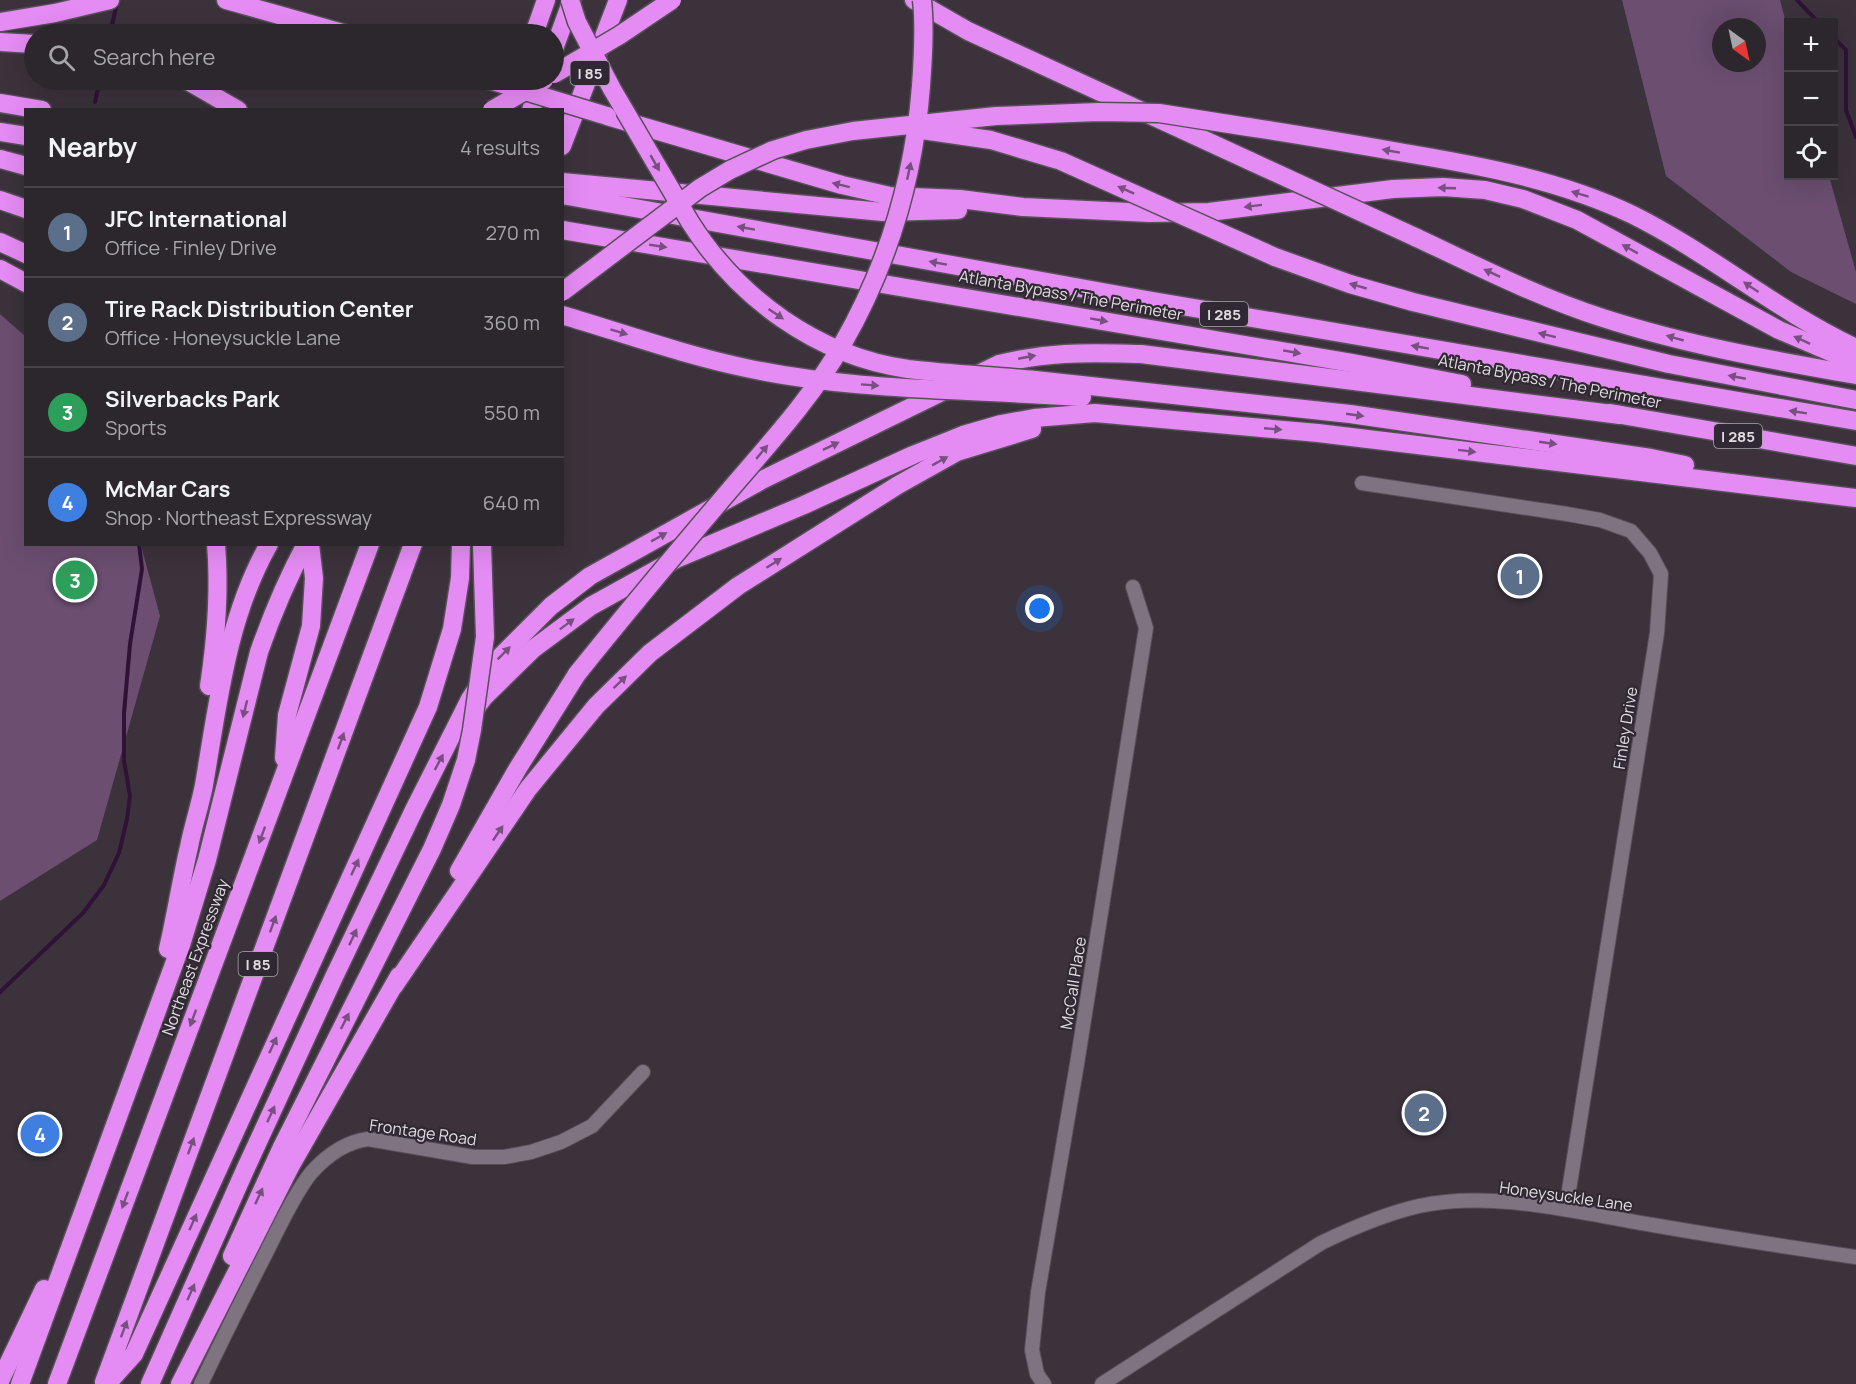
<!DOCTYPE html>
<meta charset="utf-8">
<style>
body{margin:0;font-family:Manrope,sans-serif;background:#342e35;color:#f1f3f6}
.controls{position:absolute;right:18px;top:18px;display:grid;overflow:hidden;border-radius:0px;box-shadow:0 6px 24px #0002}
.controls button{width:54px;height:54px;display:grid;place-items:center;padding:0;border:0;border-bottom:2px solid #484349;background:#2c262d;color:#f1f3f6;font:30px sans-serif}
.compass{position:absolute;left:1712px;top:18px;width:54px;height:54px;border-radius:50%;background:#2c262d;box-shadow:0 6px 24px #0002;rotate:147deg}
.you{position:absolute;left:1040px;top:609px;width:21px;height:21px;margin:-15px;border:4px solid #fff;border-radius:50%;background:#1a73e8;box-shadow:0 0 0 9px #1a73e833}
.badge{display:grid;place-items:center;width:39px;height:39px;border-radius:50%;background:#8c9099;color:#fff;font-size:20px;font-weight:700}
.pin{position:absolute;translate:-50% -50%;border:3px solid #fff;box-shadow:0 2px 6px #0006}
.list{margin:0;padding:0;list-style:none}
h2{display:flex;justify-content:space-between;align-items:center;height:78px;margin:0;padding:0 24px;font-size:26px}
h2 small{font-size:20px;font-weight:400;color:#a6a5aa}
.list li{display:grid;grid-template-columns:39px 1fr auto;gap:18px;align-items:center;box-sizing:border-box;height:90px;padding:0 24px;border-top:2px solid #484349}
.list b{display:block;font-size:22px;white-space:nowrap}
.list p{margin:0;font-size:20px;white-space:nowrap;color:#a6a5aa}
.list em{font-size:20px;font-style:normal;color:#a6a5aa}
.icon{flex:none;width:33px;height:33px;fill:none;stroke:currentColor;stroke-width:2;stroke-linecap:round;stroke-linejoin:round}
.map{position:relative;flex:none;width:1856px;height:1384px;overflow:hidden}
.search{position:absolute;background:#2c262d;box-shadow:0 6px 24px #0002;left:24px;top:24px;width:540px;height:66px;display:flex;align-items:center;gap:15px;box-sizing:border-box;padding:0 21px;border-radius:33px;color:#a6a5aa;font-size:22px}
.panel{position:absolute;background:#2c262d;box-shadow:0 6px 24px #0002;left:24px;top:108px;width:540px;height:438px;border-radius:0px}
.map>svg:first-child{display:block}
.green{fill:#6b4e70;fill-rule:evenodd}
.lines{fill:none;stroke-linecap:round;stroke-linejoin:round}
.stream{stroke:#311237;stroke-width:4}
.street-casing{stroke:#574f58;stroke-width:16}
.highway-casing{stroke:#574f58;stroke-width:21}
.street{stroke:#7e7480;stroke-width:14}
.highway{stroke:#e58bf4;stroke-width:18}
.highway-bridge-casing{stroke:#574f58;stroke-width:21;stroke-linecap:butt}
.highway-bridge{stroke:#e58bf4;stroke-width:18}
.oneway{fill:#785080}
.labels{text-anchor:middle;dominant-baseline:central;stroke-width:4.5;stroke-linejoin:round;paint-order:stroke}
.shield{fill:#302832;stroke:#aba5ac;stroke-width:1.5}
.shield-label{font-size:15px;font-weight:bold;fill:#e0dbe1}
.street-label{font-size:16px;fill:#e0dbe1;stroke:#302832}
</style>
<div class="map">
<svg width="1856" height="1384" viewBox="0 0 1856 1384">
<rect width="100%" height="100%" fill="#3b323c"/>
<g class="green">
<path d="M1622,0H1780L1788,30V176H1829L1856,272V304L1791,272L1666,176ZM1721,27H1757V63H1721Z"/>
<path d="M0,314L25,336L26,544L141,545L160,616L97,840L0,901Z"/>
</g>
<g class="lines">
<g class="stream">
<path d="M1797,0L1818,22"/>
<path d="M110,34L117,3"/>
<path d="M1834,38L1846,50V110L1856,137"/>
<path d="M95,102L100,80"/>
<path d="M0,992L83,913L104,885L119,853L127,819L130,796L124,761V713L130,644L142,569L139,544"/>
</g>
<g class="street-casing">
<g id="street">
<path d="M1362,483L1567,514L1600,520L1631,531L1650,553L1661,574L1657,633L1566,1209"/>
<path d="M201,1384C223,1338 245,1294 268,1249C279,1227 296,1191 311,1173C326,1156 346,1142 368,1139L473,1157H504L531,1152L561,1142L592,1126L643,1072"/>
<path d="M1044,1384L1037,1374L1032,1350L1038,1292L1077,1064L1146,628L1133,587"/>
<path d="M1102,1384L1321,1243C1352,1228 1384,1214 1419,1206C1494,1190 1579,1213 1653,1225C1721,1237 1788,1247 1856,1257"/>
</g>
</g>
<g class="highway-casing">
<g id="highway">
<path d="M226,0L346,34"/>
<path d="M914,0L968,31L1250,161"/>
<path d="M0,22L55,13L110,0"/>
<path d="M534,34L546,0"/>
<path d="M0,42L34,44"/>
<path d="M554,49L572,0"/>
<path d="M186,80L238,110"/>
<path d="M0,103L42,110"/>
<path d="M531,110L542,81"/>
<path d="M607,116L842,185L890,196L960,199L1023,207L1150,213L1209,212L1393,189L1443,187L1485,190L1523,199L1577,220L1779,330L1856,363"/>
<path d="M1248,127C1301,135 1353,144 1405,153C1483,166 1562,181 1633,215C1711,254 1777,311 1856,348"/>
<path d="M0,132L26,136"/>
<path d="M562,146L618,0"/>
<path d="M0,159L26,166"/>
<path d="M562,182L883,212L958,210"/>
<path d="M562,195L1147,300L1856,421"/>
<path d="M0,200L26,209"/>
<path d="M562,230L1352,363L1462,384"/>
<path d="M1415,237C1477,266 1538,297 1603,318C1686,345 1771,360 1856,375"/>
<path d="M0,242L26,254"/>
<path d="M1275,257L1350,284L1413,302L1669,364L1856,400"/>
<path d="M0,269L26,283"/>
<path d="M1035,380L1350,414L1651,458L1685,465"/>
<path d="M1027,394L1082,397"/>
<path d="M1610,413L1856,456"/>
<path d="M209,686C216,640 220,592 216,544"/>
<path d="M475,709L484,697L533,649L591,606L676,559L804,505L913,455L963,435L1001,424L1034,418L1095,413L1318,433L1856,498"/>
<path d="M284,758L287,715L311,626L314,578L310,544"/>
<path d="M459,871L518,768L577,674"/>
<path d="M168,949C176,915 181,881 189,847C193,826 200,806 204,785C218,703 227,618 269,544"/>
<path d="M394,986L528,789L596,706L650,653L738,586L898,485L957,452L1032,429"/>
<path d="M232,1256L282,1147L432,849L451,805L466,760"/>
<path d="M0,1381L44,1289"/>
<path d="M104,1382L413,544"/>
<path d="M20,1384L181,945L207,860L259,652C272,615 287,579 306,544"/>
<path d="M57,1384L370,544"/>
<path d="M107,1384L134,1354L428,707L452,629L460,578L461,544"/>
<path d="M150,1384L245,1170L334,977L414,810L470,699L494,663L551,606L590,576L762,480L999,364C1051,351 1089,353 1141,354L1620,415"/>
<path d="M180,1384L291,1165L399,976"/>
</g>
</g>
<use href="#street" class="street"/>
<use href="#highway" class="highway"/>
<g class="highway-bridge-casing">
<g id="highway-bridge">
<path d="M570,0L577,22L612,89L690,222C738,298 817,356 908,369C950,374 993,376 1035,380"/>
<path d="M554,74L620,35L672,0"/>
<path d="M489,80L607,116"/>
<path d="M492,110L544,80"/>
<path d="M922,130L991,140L1061,161L1275,257"/>
<path d="M1250,161L1415,237"/>
<path d="M562,292L700,188L730,170L773,150L806,140L853,131L996,116L1098,112L1159,113L1248,127"/>
<path d="M562,315C623,333 684,355 746,368C838,388 934,389 1027,394"/>
<path d="M577,674C626,613 677,552 728,492C768,445 811,399 842,345C888,265 914,178 921,86C923,58 925,28 922,0"/>
<path d="M466,760L472,730L485,637L482,544"/>
</g>
</g>
<use href="#highway-bridge" class="highway-bridge"/>
</g>
<defs><path id="oneway-solid" d="M-6-.8H1V-3.2L6.5 0L1 3.2V.8H-6Z" transform="scale(1.5)"/></defs>
<g class="oneway">
<use href="#oneway-solid" transform="translate(1391 151) rotate(-170)"/>
<use href="#oneway-solid" transform="translate(655 163) rotate(60)"/>
<use href="#oneway-solid" transform="translate(909 171) rotate(-78)"/>
<use href="#oneway-solid" transform="translate(841 185) rotate(-166)"/>
<use href="#oneway-solid" transform="translate(1447 188) rotate(-178)"/>
<use href="#oneway-solid" transform="translate(1126 190) rotate(-156)"/>
<use href="#oneway-solid" transform="translate(1580 194) rotate(-163)"/>
<use href="#oneway-solid" transform="translate(1253 206) rotate(173)"/>
<use href="#oneway-solid" transform="translate(746 228) rotate(-170)"/>
<use href="#oneway-solid" transform="translate(658 246) rotate(9)"/>
<use href="#oneway-solid" transform="translate(1630 249) rotate(-151)"/>
<use href="#oneway-solid" transform="translate(938 263) rotate(-170)"/>
<use href="#oneway-solid" transform="translate(1492 273) rotate(-155)"/>
<use href="#oneway-solid" transform="translate(1358 286) rotate(-164)"/>
<use href="#oneway-solid" transform="translate(1751 287) rotate(-146)"/>
<use href="#oneway-solid" transform="translate(776 314) rotate(34)"/>
<use href="#oneway-solid" transform="translate(1099 320) rotate(10)"/>
<use href="#oneway-solid" transform="translate(619 332) rotate(17)"/>
<use href="#oneway-solid" transform="translate(1547 335) rotate(-166)"/>
<use href="#oneway-solid" transform="translate(1675 338) rotate(-164)"/>
<use href="#oneway-solid" transform="translate(1802 340) rotate(-155)"/>
<use href="#oneway-solid" transform="translate(1420 347) rotate(-170)"/>
<use href="#oneway-solid" transform="translate(1292 352) rotate(10)"/>
<use href="#oneway-solid" transform="translate(1027 357) rotate(-11)"/>
<use href="#oneway-solid" transform="translate(1737 377) rotate(-169)"/>
<use href="#oneway-solid" transform="translate(870 385) rotate(4)"/>
<use href="#oneway-solid" transform="translate(1798 412) rotate(-171)"/>
<use href="#oneway-solid" transform="translate(1355 415) rotate(8)"/>
<use href="#oneway-solid" transform="translate(1273 429) rotate(5)"/>
<use href="#oneway-solid" transform="translate(1548 443) rotate(8)"/>
<use href="#oneway-solid" transform="translate(831 446) rotate(-26)"/>
<use href="#oneway-solid" transform="translate(1467 451) rotate(7)"/>
<use href="#oneway-solid" transform="translate(762 452) rotate(-50)"/>
<use href="#oneway-solid" transform="translate(940 461) rotate(-29)"/>
<use href="#oneway-solid" transform="translate(659 537) rotate(-29)"/>
<use href="#oneway-solid" transform="translate(774 563) rotate(-32)"/>
<use href="#oneway-solid" transform="translate(567 624) rotate(-37)"/>
<use href="#oneway-solid" transform="translate(504 653) rotate(-45)"/>
<use href="#oneway-solid" transform="translate(620 682) rotate(-44)"/>
<use href="#oneway-solid" transform="translate(245 709) rotate(104)"/>
<use href="#oneway-solid" transform="translate(341 741) rotate(-70)"/>
<use href="#oneway-solid" transform="translate(439 762) rotate(-62)"/>
<use href="#oneway-solid" transform="translate(498 833) rotate(-56)"/>
<use href="#oneway-solid" transform="translate(262 835) rotate(110)"/>
<use href="#oneway-solid" transform="translate(355 867) rotate(-65)"/>
<use href="#oneway-solid" transform="translate(273 924) rotate(-70)"/>
<use href="#oneway-solid" transform="translate(353 937) rotate(-65)"/>
<use href="#oneway-solid" transform="translate(193 1018) rotate(110)"/>
<use href="#oneway-solid" transform="translate(345 1021) rotate(-63)"/>
<use href="#oneway-solid" transform="translate(273 1045) rotate(-65)"/>
<use href="#oneway-solid" transform="translate(271 1114) rotate(-65)"/>
<use href="#oneway-solid" transform="translate(191 1146) rotate(-70)"/>
<use href="#oneway-solid" transform="translate(259 1196) rotate(-65)"/>
<use href="#oneway-solid" transform="translate(125 1200) rotate(110)"/>
<use href="#oneway-solid" transform="translate(193 1222) rotate(-66)"/>
<use href="#oneway-solid" transform="translate(191 1292) rotate(-66)"/>
<use href="#oneway-solid" transform="translate(124 1329) rotate(-70)"/>
</g>
<g class="labels">
<g class="shield">
<rect x="570.5" y="61" width="39" height="24" rx="4.5"/>
<rect x="1200" y="302" width="48" height="24" rx="4.5"/>
<rect x="1714" y="424" width="48" height="24" rx="4.5"/>
<rect x="238.5" y="952" width="39" height="24" rx="4.5"/>
</g>
<g class="shield-label">
<text x="590" y="73">I 85</text>
<text x="1224" y="314">I 285</text>
<text x="1738" y="436">I 285</text>
<text x="258" y="964">I 85</text>
</g>
<g class="street-label">
<text transform="translate(1071 295) rotate(10)">Atlanta Bypass / The Perimeter</text>
<text transform="translate(1550 381) rotate(11)">Atlanta Bypass / The Perimeter</text>
<text transform="translate(1625 728) rotate(-81)">Finley Drive</text>
<text transform="translate(195 957) rotate(-70)">Northeast Expressway</text>
<text transform="translate(1073 983) rotate(-81)">McCall Place</text>
<text transform="translate(423 1132) rotate(8)">Frontage Road</text>
<text transform="translate(1566 1196) rotate(8)">Honeysuckle Lane</text>
</g>
</g>
</svg>
<div class="controls">
<button>+</button>
<button>−</button>
<button><svg class="icon" aria-label="locate" viewBox="0 0 24 24"><circle cx="12" cy="12" r="6"/><path d="M12 2v4M12 18v4M2 12h4M18 12h4"/></svg></button>
</div>
<svg class="compass" viewBox="-18 -18 36 36"><path d="M0-13l5 13h-10z" fill="#e53935"/><path d="M0 13l5-13h-10z" fill="#a6a5aa"/></svg>
<div class="you"></div>
<div class="pin badge" style="left:1520px;top:576px;background:#5c6f8a">1</div>
<div class="pin badge" style="left:1424px;top:1113px;background:#5c6f8a">2</div>
<div class="pin badge" style="left:75px;top:580px;background:#2e9e5b">3</div>
<div class="pin badge" style="left:40px;top:1134px;background:#3f7fe0">4</div>
<div class="search"><svg class="icon" aria-label="search" viewBox="0 0 24 24"><circle cx="10" cy="10" r="6"/><path d="M15 15l6 6"/></svg>Search here</div>
<section class="panel">
<h2>Nearby<small>4 results</small></h2>
<ul class="list">
<li><span class="badge" style="background:#5c6f8a">1</span><div><b>JFC International</b><p>Office · Finley Drive</p></div><em>270 m</em></li>
<li><span class="badge" style="background:#5c6f8a">2</span><div><b>Tire Rack Distribution Center</b><p>Office · Honeysuckle Lane</p></div><em>360 m</em></li>
<li><span class="badge" style="background:#2e9e5b">3</span><div><b>Silverbacks Park</b><p>Sports</p></div><em>550 m</em></li>
<li><span class="badge" style="background:#3f7fe0">4</span><div><b>McMar Cars</b><p>Shop · Northeast Expressway</p></div><em>640 m</em></li>
</ul>
</section>
</div>
